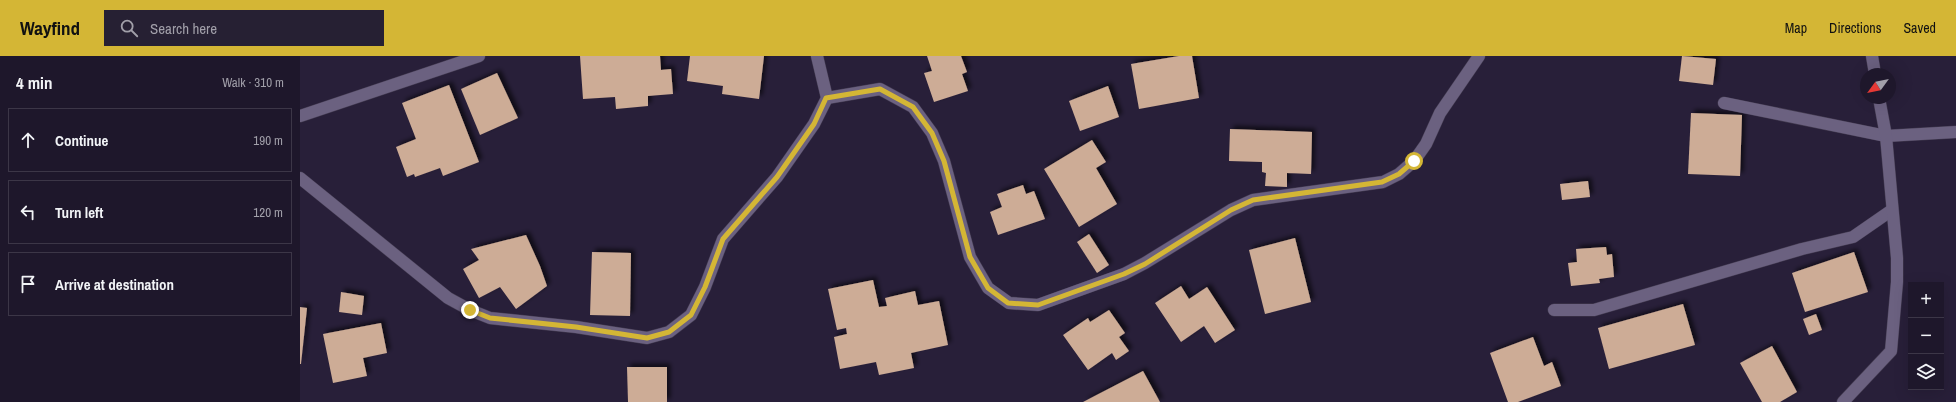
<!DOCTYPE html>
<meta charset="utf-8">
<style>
body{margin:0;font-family:"Archivo Narrow",sans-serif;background:#262033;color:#f1f3f6}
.controls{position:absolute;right:12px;bottom:12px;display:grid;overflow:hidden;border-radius:0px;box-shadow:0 4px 16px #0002}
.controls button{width:36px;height:36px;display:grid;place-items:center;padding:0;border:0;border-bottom:1px solid #3c3647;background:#1e172b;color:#f1f3f6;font:20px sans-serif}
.compass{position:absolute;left:1560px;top:12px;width:36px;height:36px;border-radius:50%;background:#1e172b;box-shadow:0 4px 16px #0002;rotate:237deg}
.stop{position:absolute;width:12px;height:12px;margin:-9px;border:3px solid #d4b635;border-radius:50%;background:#fff}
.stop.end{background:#d4b635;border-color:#fff;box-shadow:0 1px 4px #0008}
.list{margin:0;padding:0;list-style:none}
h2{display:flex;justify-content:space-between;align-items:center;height:52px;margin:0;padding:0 16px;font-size:17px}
h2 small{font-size:13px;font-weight:400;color:#a19fa9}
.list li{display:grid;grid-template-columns:26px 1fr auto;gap:12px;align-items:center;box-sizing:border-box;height:64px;margin:0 8px 8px;padding:0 8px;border:1px solid #3c3647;border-radius:0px}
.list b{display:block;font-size:15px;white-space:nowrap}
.list em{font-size:13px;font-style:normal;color:#a19fa9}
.icon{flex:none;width:22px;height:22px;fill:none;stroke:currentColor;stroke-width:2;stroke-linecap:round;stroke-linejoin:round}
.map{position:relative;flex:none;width:1656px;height:346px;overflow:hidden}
header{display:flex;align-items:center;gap:24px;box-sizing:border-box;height:56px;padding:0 20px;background:#d4b635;color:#111}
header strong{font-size:19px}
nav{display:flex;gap:22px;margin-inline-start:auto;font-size:14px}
.search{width:280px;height:36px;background:#262033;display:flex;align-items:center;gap:10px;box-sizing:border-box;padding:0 14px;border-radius:0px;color:#a19fa9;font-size:15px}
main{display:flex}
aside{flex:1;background:#1e172b}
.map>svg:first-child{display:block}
.building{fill:#cdac96;filter:url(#shadow)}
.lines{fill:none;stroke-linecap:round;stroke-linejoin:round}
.street-casing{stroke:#443c51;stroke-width:13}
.street{stroke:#6b6180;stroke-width:12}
.route{stroke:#d4b635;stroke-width:5}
</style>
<header>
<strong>Wayfind</strong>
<div class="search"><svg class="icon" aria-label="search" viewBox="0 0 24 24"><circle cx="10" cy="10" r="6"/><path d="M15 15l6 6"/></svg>Search here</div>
<nav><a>Map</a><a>Directions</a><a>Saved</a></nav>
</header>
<main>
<aside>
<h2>4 min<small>Walk · 310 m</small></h2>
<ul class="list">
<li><svg class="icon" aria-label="ahead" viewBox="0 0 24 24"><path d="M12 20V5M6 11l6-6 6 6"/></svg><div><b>Continue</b></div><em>190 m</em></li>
<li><svg class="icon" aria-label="left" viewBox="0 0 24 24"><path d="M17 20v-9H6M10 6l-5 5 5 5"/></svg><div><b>Turn left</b></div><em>120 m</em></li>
<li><svg class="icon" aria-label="arrive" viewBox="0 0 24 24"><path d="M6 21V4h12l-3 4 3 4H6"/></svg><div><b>Arrive at destination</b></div></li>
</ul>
</aside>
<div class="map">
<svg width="1656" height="346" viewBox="0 0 1656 346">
<defs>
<filter id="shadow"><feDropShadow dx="3.5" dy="-3.5" stdDeviation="2" flood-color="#0009"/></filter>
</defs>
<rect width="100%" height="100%" fill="#281f39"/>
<g class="building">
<path d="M280,0H360L361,14L371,13L373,38L348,40V50L316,53L315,41L283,43Z"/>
<path d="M390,0H464L459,43L422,38L423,30L387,25Z"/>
<path d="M627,0H661L667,16L662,18L668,35L634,46L624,17L632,15Z"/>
<path d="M879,0H892L899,42L839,53L831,8Z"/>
<path d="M1382,0L1416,3L1413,29L1379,25Z"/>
<path d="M197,17L218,62L180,79L161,33Z"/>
<path d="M149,29L179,106L143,120L140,112L115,121L114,118L107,121L96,91L116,83L102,47Z"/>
<path d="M808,30L819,61L780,75L769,45Z"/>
<path d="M1391,57L1442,59L1440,120L1388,118Z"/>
<path d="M930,73L1012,76L1011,118L987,117V131L965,130L966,117L962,116V106L929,105Z"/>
<path d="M792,84L806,106L796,112L817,148L779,171L744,113Z"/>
<path d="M1288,125L1290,141L1262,144L1260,128Z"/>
<path d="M723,129L726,138L734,135L745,163L698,179L690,156L702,151L697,138Z"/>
<path d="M789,178L809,209L797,217L777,186Z"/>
<path d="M226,179L240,210L247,230L216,253L200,231L179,242L163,213L179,204L171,193Z"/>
<path d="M995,182L1011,246L965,258L949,194Z"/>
<path d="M1306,191L1307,199L1312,198L1314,221L1299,223L1300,227L1271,230L1268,207L1277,206L1276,193Z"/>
<path d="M292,196L331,197L330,260L290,259Z"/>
<path d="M1554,196L1568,236L1505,256L1492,217Z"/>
<path d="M573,224L579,251L587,250L585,242L615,235L618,249L639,245L648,289L611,297L614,312L579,319L576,306L540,313L534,281L547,278L546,272L537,274L528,233Z"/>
<path d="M881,230L889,243L907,231L935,274L915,287L904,270L881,286L855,247Z"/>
<path d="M41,236L64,240L62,259L39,256Z"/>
<path d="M1383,248L1395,289L1309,313L1298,272Z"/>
<path d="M0,251L7,252L1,308H0Z"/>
<path d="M809,254L825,277L819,281L829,295L816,304L812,297L788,314L763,279L788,262L790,266Z"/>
<path d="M1516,258L1522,274L1509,279L1503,263Z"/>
<path d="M81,267L87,297L63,302L67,320L33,327L23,278Z"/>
<path d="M1233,281L1244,310L1252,306L1261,330L1218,346H1208L1190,297Z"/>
<path d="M1472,290L1497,336L1480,346H1462L1440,307Z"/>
<path d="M327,311H367V346H328Z"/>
<path d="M843,315L860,346H783Z"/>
</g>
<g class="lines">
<g class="street-casing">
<g id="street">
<path d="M1572,0L1575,18"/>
<path d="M527,42L580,33L613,51L632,77L644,105L670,201L688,232L709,247L738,249L824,218L845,207L931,154L953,144L1083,126L1099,118L1114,105L1126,88L1140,57L1179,0"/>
<path d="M1424,47L1586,80L1656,76"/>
<path d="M0,60L179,0"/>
<path d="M0,122L148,242L170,254L190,262L276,271L347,282L369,276L391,259L405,231L423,183L477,121L514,68L527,42L517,0"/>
<path d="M1254,254H1294L1502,193L1553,181L1592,154"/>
<path d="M1543,346L1591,295L1597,226V202L1586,80L1579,42"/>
</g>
</g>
<use href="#street" class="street"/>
</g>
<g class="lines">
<path class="route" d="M170,254L190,262L276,271L347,282L369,276L391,259L405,231L423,183L477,121L514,68L526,42L580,33L613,51L632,77L644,105L670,201L688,232L708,247L738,249L824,218L845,208L931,154L953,144L1082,126L1099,118L1114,105"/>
</g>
</svg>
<div class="controls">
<button>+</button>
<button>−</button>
<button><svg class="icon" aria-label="layers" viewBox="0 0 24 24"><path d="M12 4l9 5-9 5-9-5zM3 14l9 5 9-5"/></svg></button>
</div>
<svg class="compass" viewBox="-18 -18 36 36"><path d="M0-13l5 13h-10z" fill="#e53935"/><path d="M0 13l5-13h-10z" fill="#a19fa9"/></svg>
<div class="stop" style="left:1114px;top:105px"></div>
<div class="stop end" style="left:170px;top:254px"></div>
</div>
</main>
